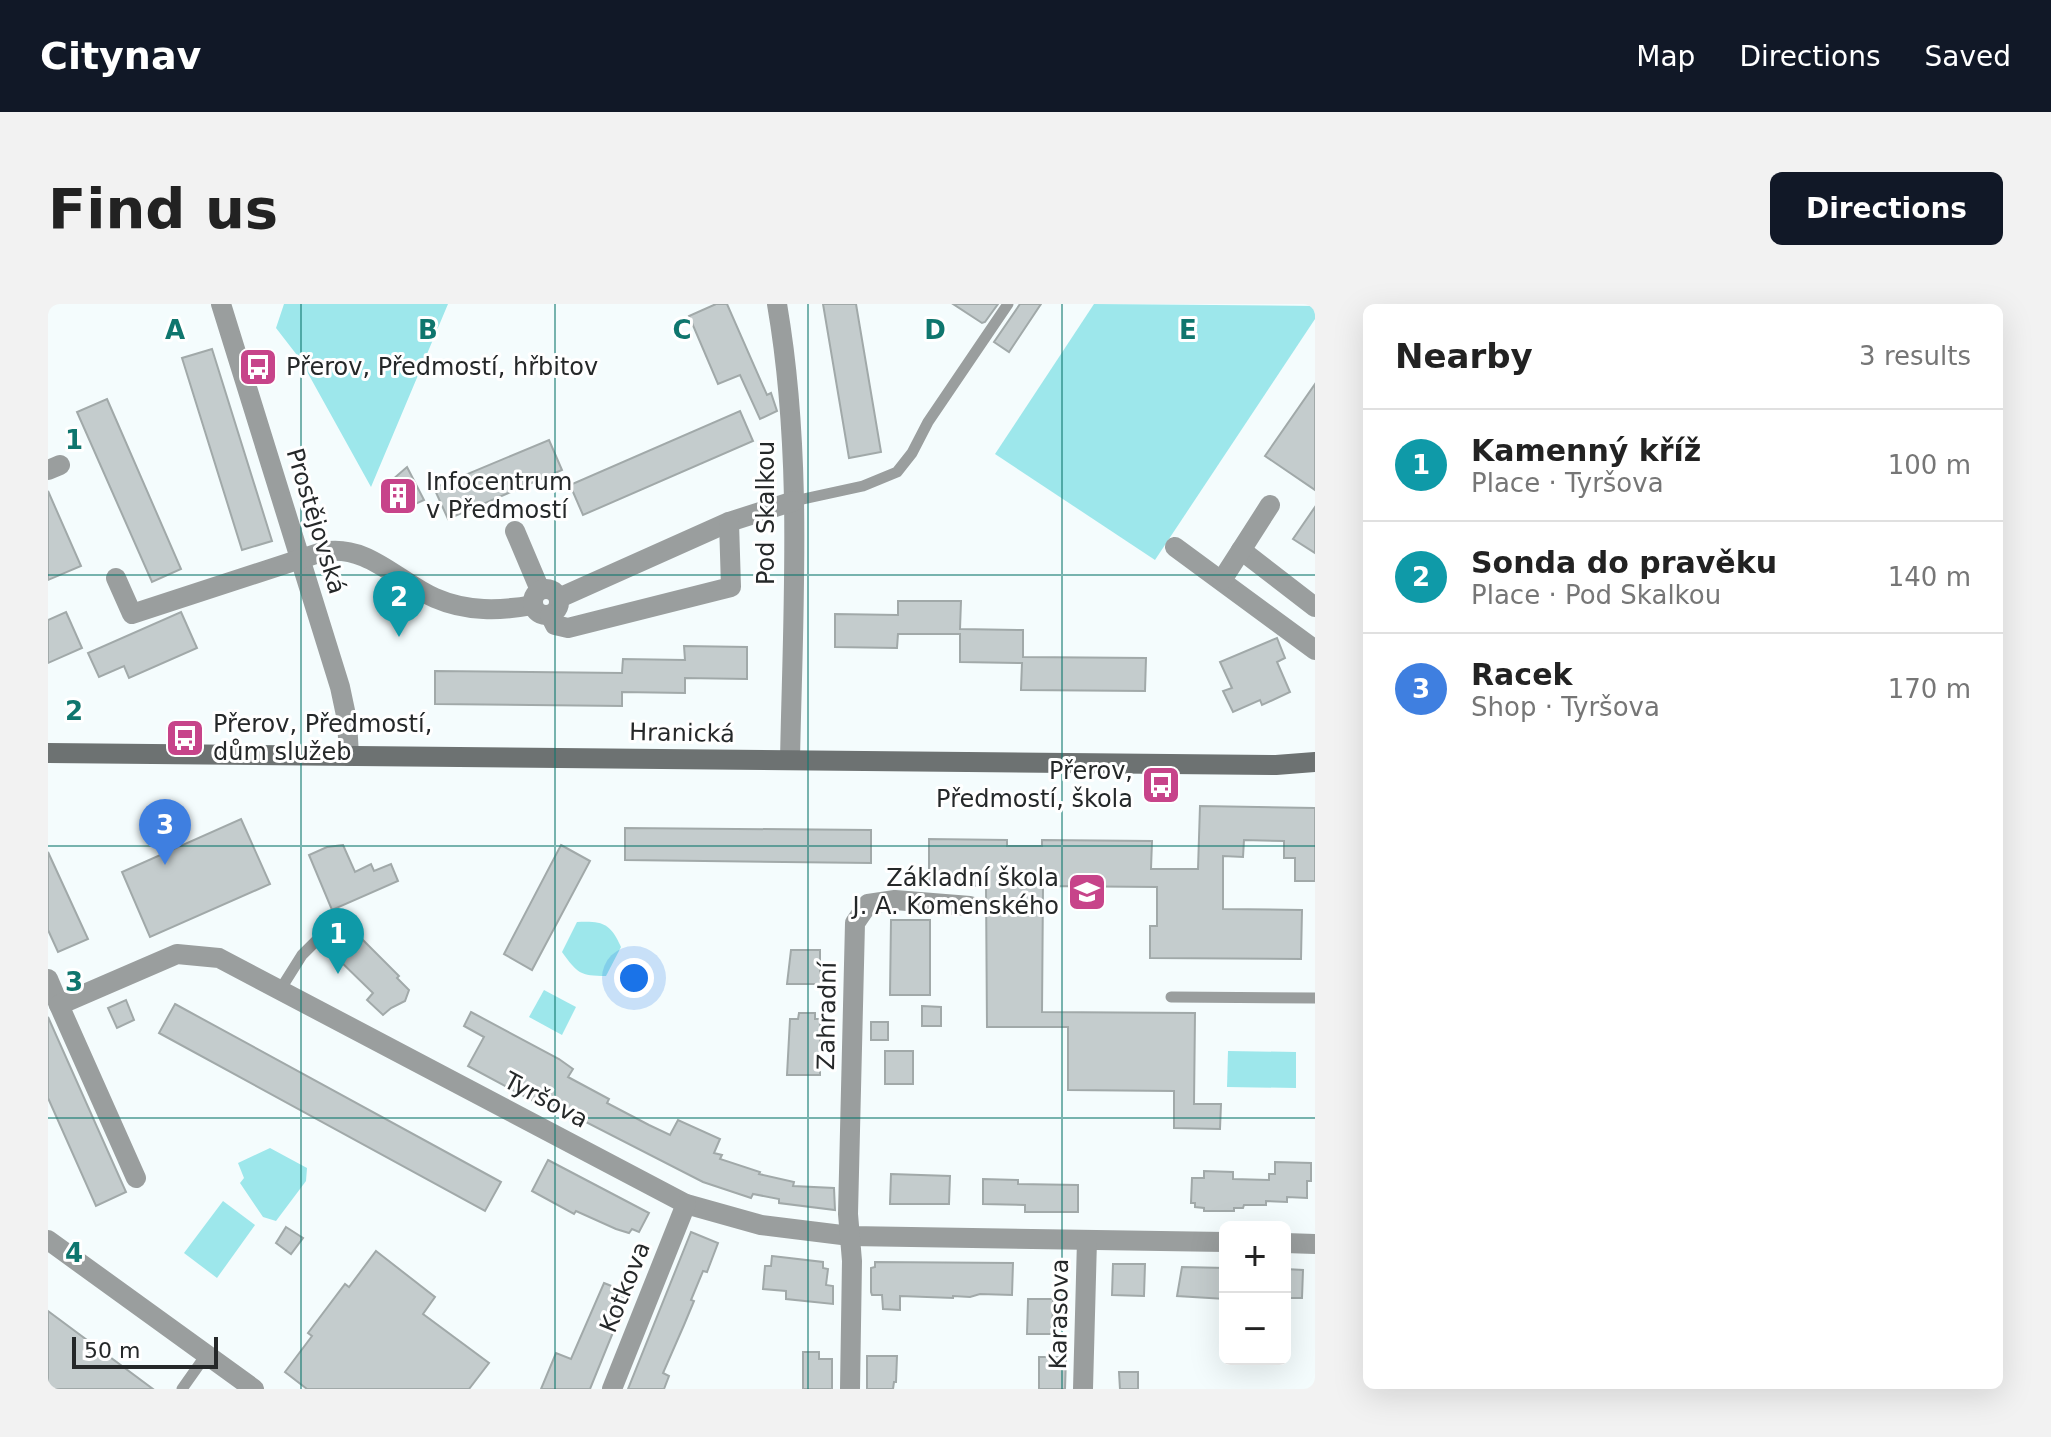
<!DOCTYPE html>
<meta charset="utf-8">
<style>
body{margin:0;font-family:"DejaVu Sans",sans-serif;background:#f2f2f2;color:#222}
.controls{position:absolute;right:24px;bottom:24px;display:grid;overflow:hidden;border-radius:12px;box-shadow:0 8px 32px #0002}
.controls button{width:72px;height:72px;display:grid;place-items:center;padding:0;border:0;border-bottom:2px solid #e0e0e0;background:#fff;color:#222;font:40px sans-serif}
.scale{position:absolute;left:24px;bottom:20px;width:146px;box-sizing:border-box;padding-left:8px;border:4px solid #252829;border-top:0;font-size:22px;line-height:28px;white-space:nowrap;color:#252829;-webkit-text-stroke:6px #fff;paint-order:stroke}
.you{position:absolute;left:586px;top:674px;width:28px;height:28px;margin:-20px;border:6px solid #fff;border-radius:50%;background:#1a73e8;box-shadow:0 0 0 12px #1a73e833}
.badge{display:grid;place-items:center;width:52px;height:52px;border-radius:50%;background:#111827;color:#fff;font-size:26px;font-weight:700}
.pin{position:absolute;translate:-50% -66px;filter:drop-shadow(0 2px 4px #0008)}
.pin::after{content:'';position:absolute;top:42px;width:28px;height:24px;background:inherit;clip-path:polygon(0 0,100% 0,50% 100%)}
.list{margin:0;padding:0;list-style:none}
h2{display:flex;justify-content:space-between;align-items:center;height:104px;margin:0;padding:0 32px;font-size:34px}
h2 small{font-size:26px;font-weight:400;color:#767676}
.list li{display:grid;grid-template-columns:52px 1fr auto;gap:24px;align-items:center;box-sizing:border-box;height:112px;padding:0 32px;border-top:2px solid #e0e0e0}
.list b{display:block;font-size:30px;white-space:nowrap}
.list p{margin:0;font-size:26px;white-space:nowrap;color:#767676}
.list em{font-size:26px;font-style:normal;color:#767676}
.map{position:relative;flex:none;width:1267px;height:1085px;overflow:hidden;border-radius:12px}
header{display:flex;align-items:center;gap:48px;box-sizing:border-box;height:112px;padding:0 40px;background:#111827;color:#fff}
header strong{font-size:38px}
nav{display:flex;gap:44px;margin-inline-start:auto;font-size:28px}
.intro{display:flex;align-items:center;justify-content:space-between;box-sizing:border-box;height:192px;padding:0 48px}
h1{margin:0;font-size:56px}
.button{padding:20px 36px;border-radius:12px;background:#111827;color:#fff;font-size:28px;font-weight:700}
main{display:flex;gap:48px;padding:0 48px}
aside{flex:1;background:#fff;border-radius:12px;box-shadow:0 8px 32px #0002}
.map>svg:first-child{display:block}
.green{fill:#9de7eb}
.building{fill:#c4cccd;stroke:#a1a9a9;stroke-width:2}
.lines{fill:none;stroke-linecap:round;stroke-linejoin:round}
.lane{stroke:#9a9e9e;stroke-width:11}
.street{stroke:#9a9e9e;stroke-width:20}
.secondary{stroke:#6d7272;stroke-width:20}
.grid{fill:none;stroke:#0f766e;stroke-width:2;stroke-opacity:0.55}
.labels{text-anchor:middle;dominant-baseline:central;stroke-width:6;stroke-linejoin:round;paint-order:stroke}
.poi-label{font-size:24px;fill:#252829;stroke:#fff;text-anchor:start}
.street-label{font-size:24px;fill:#252829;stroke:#fff}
.grid-label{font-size:26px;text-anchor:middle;font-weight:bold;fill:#0f766e;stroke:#fff;stroke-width:6;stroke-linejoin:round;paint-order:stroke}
</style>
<header>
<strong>Citynav</strong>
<nav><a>Map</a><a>Directions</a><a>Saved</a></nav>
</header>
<div class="intro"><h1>Find us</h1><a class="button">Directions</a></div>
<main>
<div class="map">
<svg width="1267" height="1085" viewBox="0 0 1267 1085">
<rect width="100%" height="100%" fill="#f4fcfd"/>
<g class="green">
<path d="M236,0H400L323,183L252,55L228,24Z"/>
<path d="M1046,0L1267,2V15L1107,256L947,150Z"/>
<path d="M529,618C555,617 562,619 573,643L558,672C532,672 529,669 514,648Z"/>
<path d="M496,686L528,703L514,731L481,713Z"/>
<path d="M1180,747L1248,748V784L1179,783Z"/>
<path d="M222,844L259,864L258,877L228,917L215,913L192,879L196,874L190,859Z"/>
<path d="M175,897L207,921L169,974L136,949Z"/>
</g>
<g class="building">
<path d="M668,0H679L719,91L723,89L729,107L712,115L692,71L670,80L641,12Z"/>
<path d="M775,0H808L833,148L801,154Z"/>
<path d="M905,0H950L937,18L934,19Z"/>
<path d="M972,0H993L961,48L946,38Z"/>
<path d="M164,45L224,237L194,246L134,54Z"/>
<path d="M1267,80V186L1217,152Z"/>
<path d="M59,95L133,265L104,278L29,108Z"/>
<path d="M692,107L705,137L535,211L522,181Z"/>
<path d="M501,136L514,166L400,215L386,184Z"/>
<path d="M359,163L376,196L347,209L336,183Z"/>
<path d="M0,187L33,262L0,276Z"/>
<path d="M1267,203V249L1245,235Z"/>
<path d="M850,297H913L912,325L975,326V353L1098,354L1097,387L973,386L974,359L912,358V330H850L849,344L787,343V310L850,311Z"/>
<path d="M18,308L34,344L0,359V316Z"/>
<path d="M133,308L149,344L81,374L76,362L51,373L40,349Z"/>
<path d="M1229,334L1237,354L1229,358L1242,388L1214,401L1212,396L1185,408L1175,387L1184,384L1172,358Z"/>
<path d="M636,342L699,343V375L637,374V389L574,388V402L387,400V367L574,369L575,355L637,356Z"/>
<path d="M1152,502L1267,504V577H1247V554H1236V537L1196,536L1195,553L1175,552V605L1254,606L1253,655L1102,654V622H1109V583L995,582L994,708L1147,709L1146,800H1173L1172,825L1126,824V787L1020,786V723H939L938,582L881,581V535L959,536V542H994V536L1104,537L1103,565H1150Z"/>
<path d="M193,515L222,580L102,633L74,568Z"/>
<path d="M577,524L823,526V559L577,556Z"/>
<path d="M295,541L307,568L323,560L326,567L343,560L350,577L284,606L261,551L279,543Z"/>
<path d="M513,541L542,557L484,666L456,650Z"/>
<path d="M0,548L40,635L10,648L0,626Z"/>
<path d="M843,616H882V691H842Z"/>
<path d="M303,634L308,637L313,634L351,672L349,674L361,686L357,697L343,704L335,711L319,696L325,689L291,656L295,651L291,646Z"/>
<path d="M743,646H772V680H739Z"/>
<path d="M78,696L86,716L69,724L60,704Z"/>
<path d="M127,700L453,878L437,907L111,729Z"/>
<path d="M874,702L893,703V722H874Z"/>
<path d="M423,708L511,755L525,765L520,773L561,795L559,799L601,821L622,831L630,816L672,835L666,849L674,851L672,855L712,868L711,870L746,878L745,882L786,884L787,906L731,899V895L705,890L703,894L655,878L499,798L496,803L420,762L436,733L416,722Z"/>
<path d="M751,709H767V715H772V771H739L742,715H750Z"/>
<path d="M0,713L78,888L48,902L0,794Z"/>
<rect x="823" y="718" width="17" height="18"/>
<rect x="837" y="747" width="28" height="33"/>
<path d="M500,856L601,909L591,928L584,925L581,929L568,925L528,907L526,910L484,887Z"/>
<path d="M1227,858L1263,859V877H1259V894L1239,893V898L1218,897V901H1196L1195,904H1186V907H1156V904L1147,903V899H1143L1144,874H1156V867L1185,868V875L1221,876V870H1227Z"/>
<path d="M843,870L902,872L901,900H842Z"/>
<path d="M935,875L970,876V880L1030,881V908H977V901L935,900Z"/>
<path d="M238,923L255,934L243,950L228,939Z"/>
<path d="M643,928L670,939L659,968L655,967L643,996L646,997L636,1021L615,1069L621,1072L616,1085H580Z"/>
<path d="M328,947L387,993L375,1010L441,1059L421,1085H259L237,1068L264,1032L260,1029L297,980L301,983Z"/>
<path d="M724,952L775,958V964L780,965L778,981L785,982V1000L738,995V987L715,985L717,962H723Z"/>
<path d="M827,958L965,959L964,991L932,990L922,993L905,992V994L852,992V1006L835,1005L834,991H824L823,988V964L827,963Z"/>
<path d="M1065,960H1097L1096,992L1064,991Z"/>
<path d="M1134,963L1177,964V995L1129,992Z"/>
<path d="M1237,965L1255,966L1254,994H1237Z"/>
<path d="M556,979L581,989L542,1085H493L508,1049L523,1055Z"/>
<path d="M980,995H1005L1004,1030H979Z"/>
<path d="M0,1007L105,1085H6L0,1081Z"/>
<path d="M755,1048H771V1055H784V1085H755Z"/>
<path d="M819,1052H849L848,1078H846L845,1085H819Z"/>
<path d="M991,1053H1018L1017,1085H991Z"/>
<path d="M1071,1068H1090V1085H1072Z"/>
</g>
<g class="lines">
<g class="lane">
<path d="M746,197L815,182L849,168L864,149L880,118L960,0"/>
<path d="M232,686L254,651L281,624"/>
<path d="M1123,693L1267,694"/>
<path d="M134,1085L158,1051"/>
</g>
<g class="street">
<path d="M173,0L292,383L299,416L301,452"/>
<path d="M729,0C755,151 745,304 742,456"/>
<path d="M0,166L12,161"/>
<path d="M467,227L492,286"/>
<path d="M1127,243L1267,346"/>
<path d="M1193,246L1267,303"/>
<path d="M68,274L84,310L274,248C319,239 350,278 387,294C419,308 452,307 485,301"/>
<path d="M1174,276L1222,201"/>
<circle cx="498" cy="298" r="13"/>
<path d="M511,294L681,218L746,197"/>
<path d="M502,311L507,321L520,324L683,283L681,218"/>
<path d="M0,675L11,701"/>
<path d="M88,874L11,701L129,650L171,654L638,900L713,921L802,932L1177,938"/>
<path d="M0,936L206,1085"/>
<path d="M1237,939L1267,940"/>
<path d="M564,1085L638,900"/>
<path d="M802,1085L804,957L800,910L807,619L820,600L847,596L922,602"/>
<path d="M1035,1085L1039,936"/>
</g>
<path class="secondary" d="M0,449L1228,461L1267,458"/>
</g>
<path class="grid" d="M253,0V1085M507,0V1085M760,0V1085M1014,0V1085M0,271H1267M0,542H1267M0,814H1267"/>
<defs>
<g id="bus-square" transform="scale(2)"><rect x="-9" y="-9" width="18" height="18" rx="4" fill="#c7448a" stroke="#fff"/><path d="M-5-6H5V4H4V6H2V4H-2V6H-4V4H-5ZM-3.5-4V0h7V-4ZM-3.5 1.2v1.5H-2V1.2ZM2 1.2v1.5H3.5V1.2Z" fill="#fff"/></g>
<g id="building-square" transform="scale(2)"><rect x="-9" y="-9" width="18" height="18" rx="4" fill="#c7448a" stroke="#fff"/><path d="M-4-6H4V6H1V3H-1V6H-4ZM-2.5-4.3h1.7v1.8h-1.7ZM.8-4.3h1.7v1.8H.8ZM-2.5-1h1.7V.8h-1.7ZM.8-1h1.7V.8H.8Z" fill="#fff"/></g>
<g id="school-square" transform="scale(2)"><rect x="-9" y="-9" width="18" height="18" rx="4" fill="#c7448a" stroke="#fff"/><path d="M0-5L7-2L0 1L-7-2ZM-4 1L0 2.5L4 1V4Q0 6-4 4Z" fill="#fff"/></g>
</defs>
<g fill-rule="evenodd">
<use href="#bus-square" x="210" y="63"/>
<use href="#building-square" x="350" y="192"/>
<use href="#bus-square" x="137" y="434"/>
<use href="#bus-square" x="1113" y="481"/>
<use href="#school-square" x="1039" y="588"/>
</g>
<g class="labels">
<g class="poi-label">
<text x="238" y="63">Přerov, Předmostí, hřbitov</text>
<text x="378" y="178">Infocentrum<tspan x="378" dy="28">v Předmostí</tspan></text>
<text x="165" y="420">Přerov, Předmostí,<tspan x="165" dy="28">dům služeb</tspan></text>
<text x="1085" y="467" text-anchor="end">Přerov,<tspan x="1085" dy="28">Předmostí, škola</tspan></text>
<text x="1011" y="574" text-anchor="end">Základní škola<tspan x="1011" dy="28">J. A. Komenského</tspan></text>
</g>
<g class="street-label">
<text transform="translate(718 209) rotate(-90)">Pod Skalkou</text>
<text transform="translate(268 217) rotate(73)">Prostějovská</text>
<text transform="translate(634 429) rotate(1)">Hranická</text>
<text transform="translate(779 712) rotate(-89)">Zahradní</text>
<text transform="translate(498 796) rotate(28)">Tyršova</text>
<text transform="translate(577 983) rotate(-68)">Kotkova</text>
<text transform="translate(1011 1010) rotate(-89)">Karasova</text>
</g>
</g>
<g class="grid-label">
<text x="127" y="35">A</text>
<text x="380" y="35">B</text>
<text x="634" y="35">C</text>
<text x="887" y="35">D</text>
<text x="1140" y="35">E</text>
<text x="26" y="145">1</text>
<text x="26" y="416">2</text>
<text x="26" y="687">3</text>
<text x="26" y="958">4</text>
</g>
</svg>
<div class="controls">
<button>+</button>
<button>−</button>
</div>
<div class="scale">50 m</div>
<div class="you"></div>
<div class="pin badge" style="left:290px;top:670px;background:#0f9aa8">1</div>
<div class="pin badge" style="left:351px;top:333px;background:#0f9aa8">2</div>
<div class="pin badge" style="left:117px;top:561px;background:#3f7fe0">3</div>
</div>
<aside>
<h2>Nearby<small>3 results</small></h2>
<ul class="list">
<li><span class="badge" style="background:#0f9aa8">1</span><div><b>Kamenný kříž</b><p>Place · Tyršova</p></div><em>100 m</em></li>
<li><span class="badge" style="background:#0f9aa8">2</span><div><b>Sonda do pravěku</b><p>Place · Pod Skalkou</p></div><em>140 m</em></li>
<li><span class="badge" style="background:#3f7fe0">3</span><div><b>Racek</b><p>Shop · Tyršova</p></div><em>170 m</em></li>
</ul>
</aside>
</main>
